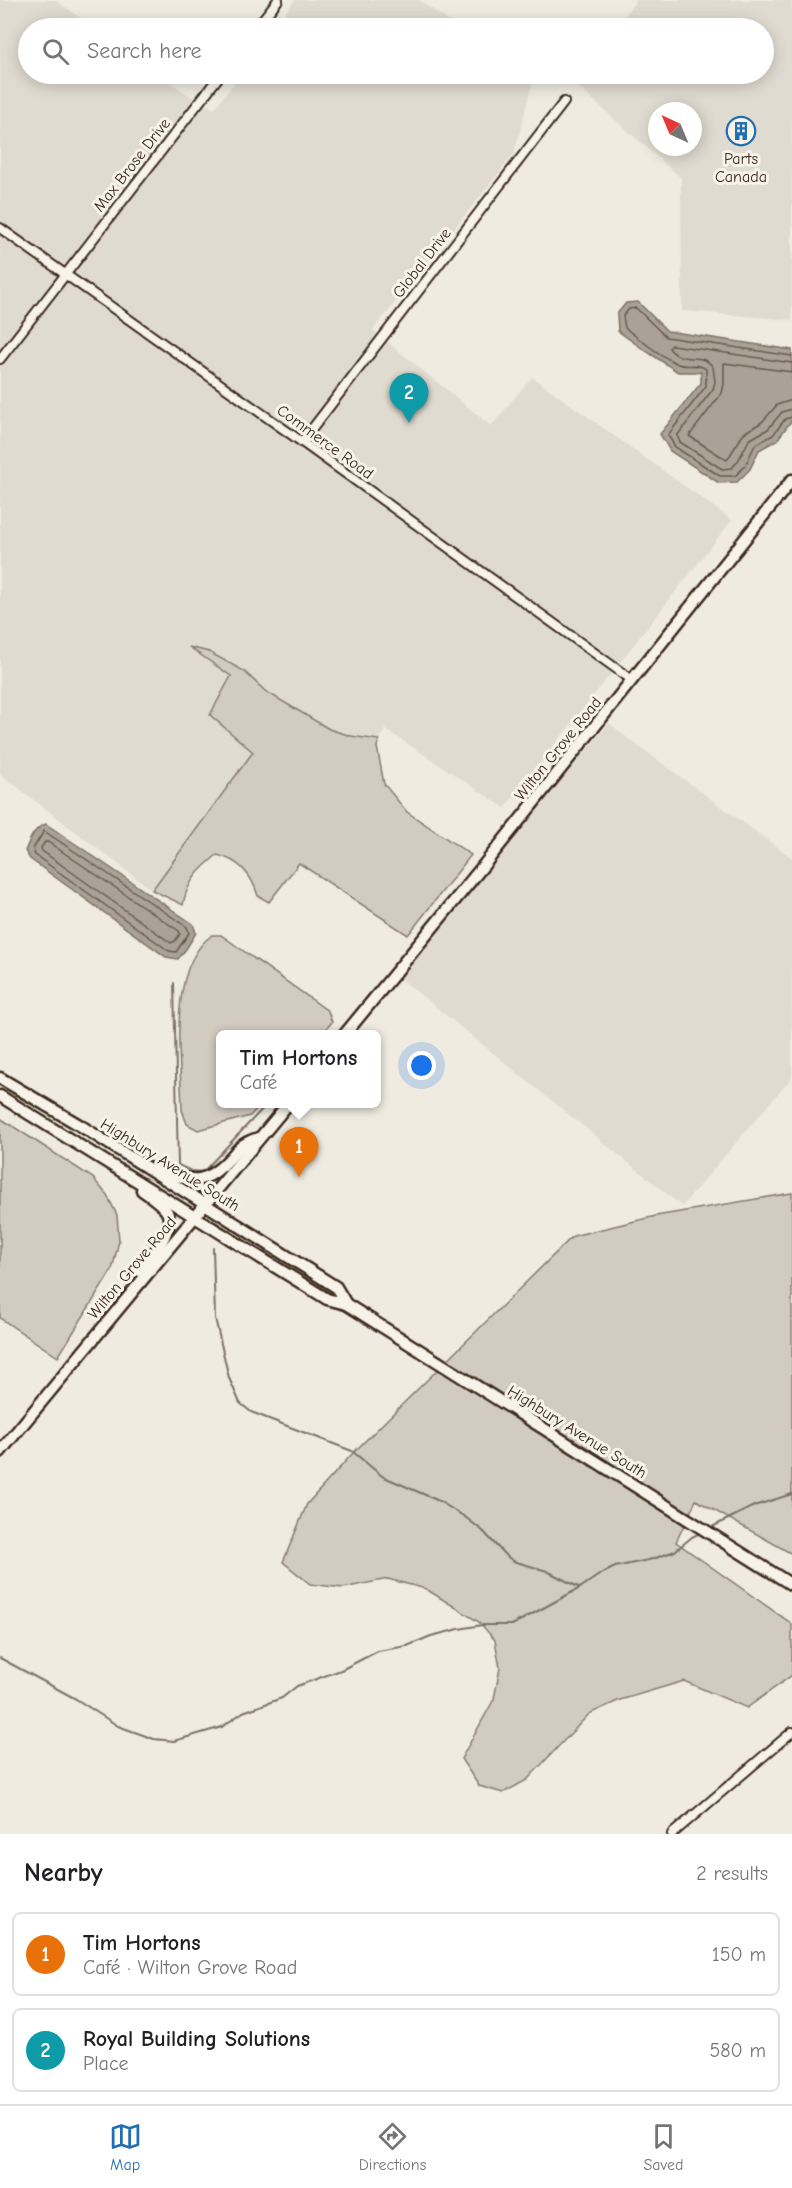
<!DOCTYPE html>
<meta charset="utf-8">
<style>
body{margin:0;font-family:"Comic Neue",sans-serif;background:#f6f6f6;color:#202124}
.compass{position:absolute;left:648px;top:102px;width:54px;height:54px;border-radius:50%;background:#fff;box-shadow:0 3px 15px #0003;rotate:316deg}
.you{position:absolute;left:422px;top:1066px;width:21px;height:21px;margin:-15px;border:4px solid #fff;border-radius:50%;background:#1a73e8;box-shadow:0 0 0 9px #1a73e833}
.badge{display:grid;place-items:center;width:39px;height:39px;border-radius:50%;background:#1f6fb2;color:#fff;font-size:20px;font-weight:700}
.pin{position:absolute;translate:-50% -50px;filter:drop-shadow(0 2px 3px #0008)}
.pin::after{content:'';position:absolute;top:32px;width:21px;height:18px;background:inherit;clip-path:polygon(0 0,100% 0,50% 100%)}
.popup{position:absolute;left:216px;top:1030px;width:165px;height:78px;box-sizing:border-box;display:grid;place-content:center;border-radius:9px;background:#fff;filter:drop-shadow(0 2px 4px #0005);font-size:20px;white-space:nowrap;color:#757577}
.popup b{font-size:22px;color:#202124}
.popup::after{content:'';position:absolute;left:50%;top:100%;margin-left:-12px;border:12px solid transparent;border-top-color:#fff}
.list{margin:0;padding:0;list-style:none}
h2{display:flex;justify-content:space-between;align-items:center;height:78px;margin:0;padding:0 24px;font-size:26px}
h2 small{font-size:20px;font-weight:400;color:#757577}
.list li{display:grid;grid-template-columns:39px 1fr auto;gap:18px;align-items:center;box-sizing:border-box;height:84px;margin:0 12px 12px;padding:0 12px;border:2px solid #e0e0e0;border-radius:9px}
.list b{display:block;font-size:22px;white-space:nowrap}
.list p{margin:0;font-size:20px;white-space:nowrap;color:#757577}
.list em{font-size:20px;font-style:normal;color:#757577}
.icon{flex:none;width:33px;height:33px;fill:none;stroke:currentColor;stroke-width:2;stroke-linecap:round;stroke-linejoin:round}
.map{position:relative;flex:none;width:792px;height:1834px;overflow:hidden}
.search{position:absolute;background:#fff;box-shadow:0 3px 15px #0003;left:18px;right:18px;top:18px;height:66px;display:flex;align-items:center;gap:15px;box-sizing:border-box;padding:0 21px;border-radius:33px;color:#757577;font-size:22px}
.sheet{height:270px;background:#fff}
nav{display:flex;justify-content:space-around;align-items:center;box-sizing:border-box;height:84px;border-top:2px solid #e0e0e0;background:#fff;font-size:16px;color:#757577}
nav a{display:grid;justify-items:center;gap:3px}
nav .on{color:#1f6fb2}
.map>svg:first-child{display:block}
.built{fill:#e0dbd0;fill-rule:evenodd}
.green{fill:#d1cbc0;stroke:#867a6f;stroke-width:1.5}
.water{fill:#aaa296;stroke:#7e7266;stroke-width:1.5}
.lines{fill:none;stroke-linecap:round;stroke-linejoin:round}
.shore{stroke:#675a4e;stroke-width:1.5}
.stream{stroke:#7e7266;stroke-width:2}
.minor-casing{stroke:#3b2a1e;stroke-width:12}
.secondary-casing{stroke:#3b2a1e;stroke-width:15}
.minor{stroke:#f7f3e8;stroke-width:8}
.secondary{stroke:#f7f3e8;stroke-width:10}
.labels{text-anchor:middle;dominant-baseline:central;stroke-width:6;stroke-linejoin:round;paint-order:stroke}
.poi-label{font-size:16px;fill:#3b2a1e;stroke:#f7f3e8}
.street-label{font-size:16px;fill:#3b2a1e;stroke:#f7f3e8}
</style>
<div class="map">
<svg width="792" height="1834" viewBox="0 0 792 1834">
<rect width="100%" height="100%" fill="#efebe0"/>
<filter id="ink" filterUnits="userSpaceOnUse"><feTurbulence type="fractalNoise" baseFrequency=".0167" numOctaves="2"/><feDisplacementMap in="SourceGraphic" scale="12" xChannelSelector="R" yChannelSelector="G"/><feConvolveMatrix kernelMatrix="1 2 1 2 8 2 1 2 1" color-interpolation-filters="sRGB"/></filter>
<g filter="url(#ink)">
<g class="built">
<path d="M0,0H55L95,28H28V74H159L190,96L214,109L241,74H518L532,84L514,154L373,330L491,426L532,377L732,520L505,808L385,729L379,740L351,736L329,729L265,691L244,671L191,648L231,676L253,752L152,890L0,774Z"/>
<path d="M295,0H419L458,28H274Z"/>
<path d="M636,0H792V320L682,311L681,178L576,85L585,74H764V28H616ZM657,111H693V147H657Z"/>
<path d="M609,723L626,737L792,858V1077L682,1206L400,978L472,887Z"/>
</g>
<g class="green">
<path d="M189,647L209,652L244,671L265,691L329,729L351,736L379,740L377,747L384,784L407,812L471,855L408,935L299,863L269,902L258,896C252,875 239,860 217,855C199,870 187,881 183,905L152,890L253,752L210,715L231,676Z"/>
<path d="M212,935H221L328,1011L332,1022L322,1034H221V1104H261L250,1116L198,1130L187,1124L182,1110C181,1059 166,969 212,935Z"/>
<path d="M0,1118L93,1178L107,1195L117,1215L119,1241L112,1270L58,1357L0,1318Z"/>
<path d="M792,1193V1554L696,1500L676,1542L792,1624V1675L747,1708L684,1681L620,1700L589,1714L527,1780L503,1793L479,1786L461,1759L494,1699L500,1668L495,1640L479,1622L426,1589L388,1579L343,1588L310,1584L283,1562L307,1504L353,1453L573,1236L656,1216Z"/>
</g>
<g class="water">
<path d="M638,302L667,331L792,350V420L777,440L759,450L750,469L737,482L719,483L670,451L660,434L701,383V372H678L643,349L618,331L617,314L626,303Z"/>
<path d="M46,824L193,924L196,933L186,949L178,959L166,957L30,859L25,851C30,839 34,828 46,824Z"/>
</g>
<g class="lines">
<g class="shore">
<path d="M792,356L666,337L636,308L629,309L623,316L625,328C641,340 659,356 678,364C687,368 697,362 706,369V386L668,435L675,447L720,476H735L745,466L755,445L773,435L785,419L792,417"/>
<path d="M792,363L672,345L669,348C682,366 701,350 713,367L715,382L713,389L677,436L680,442L722,469L732,468L738,461L749,440L768,429L782,412L792,409"/>
<path d="M792,372L724,363V384L722,393L689,436L727,460L744,433L762,422L777,405L792,400"/>
<path d="M44,831L187,927L189,933L176,952L169,951L35,855L33,849Z"/>
<path d="M45,842H48L179,931L180,934L175,941L171,943L42,851L41,848Z"/>
</g>
<g class="stream">
<path d="M174,983L178,1165L191,1171L203,1172L267,1104"/>
<path d="M213,1248L215,1318L229,1378L240,1403L251,1412L352,1451L382,1476L439,1501L465,1517L483,1531L504,1554L513,1561L547,1571L580,1588"/>
<path d="M710,1528L754,1506L792,1494"/>
<path d="M0,1658L76,1699L118,1726L154,1739L174,1741L222,1727L243,1712L282,1698L297,1686L341,1670L378,1651L407,1646L431,1636L459,1629L482,1625H512L580,1588L599,1575L615,1567L653,1559L675,1551L692,1537L702,1532"/>
</g>
<g class="minor-casing">
<g id="minor">
<path d="M256,28L278,0"/>
<path d="M0,228L302,442L632,680"/>
<path d="M0,359L221,74"/>
<path d="M302,442L564,102"/>
<path d="M672,1834L792,1732"/>
</g>
</g>
<g class="secondary-casing">
<g id="secondary">
<path d="M345,1034L483,866L792,480"/>
<path d="M0,1078L81,1126L336,1287L346,1304"/>
<path d="M0,1096L327,1299L346,1304L792,1585"/>
<path d="M157,1167C192,1184 205,1186 232,1156C240,1146 247,1141 259,1138"/>
<path d="M140,1271C150,1258 176,1229 167,1212C162,1203 150,1196 142,1190"/>
<path d="M0,1452L288,1104"/>
</g>
</g>
<use href="#minor" class="minor"/>
<use href="#secondary" class="secondary"/>
</g>
</g>
<defs>
<g id="building-ring" transform="scale(1.5)"><circle r="9.5" fill="#f7f3e8" stroke="#1f6fb2" stroke-width="1.5"/><path d="M-4-6H4V6H1V3H-1V6H-4ZM-2.5-4.3h1.7v1.8h-1.7ZM.8-4.3h1.7v1.8H.8ZM-2.5-1h1.7V.8h-1.7ZM.8-1h1.7V.8H.8Z" fill="#1f6fb2"/></g>
</defs>
<g fill-rule="evenodd">
<use href="#building-ring" x="741" y="131"/>
</g>
<g class="labels">
<g class="poi-label">
<text x="741" y="159">Parts<tspan x="741" dy="18">Canada</tspan></text>
</g>
<g class="street-label">
<text transform="translate(132 165) rotate(-52)">Max Brose Drive</text>
<text transform="translate(422 263) rotate(-52)">Global Drive</text>
<text transform="translate(325 442) rotate(36)">Commerce Road</text>
<text transform="translate(558 749) rotate(-51)">Wilton Grove Road</text>
<text transform="translate(170 1165) rotate(32)">Highbury Avenue South</text>
<text transform="translate(132 1268) rotate(-50)">Wilton Grove Road</text>
<text transform="translate(577 1432) rotate(32)">Highbury Avenue South</text>
</g>
</g>
</svg>
<svg class="compass" viewBox="-18 -18 36 36"><path d="M0-13l5 13h-10z" fill="#e53935"/><path d="M0 13l5-13h-10z" fill="#757577"/></svg>
<div class="you"></div>
<div class="pin badge" style="left:299px;top:1177px;background:#e8710a">1</div>
<div class="popup"><b>Tim Hortons</b>Café</div>
<div class="pin badge" style="left:409px;top:423px;background:#0f9aa8">2</div>
<div class="search"><svg class="icon" aria-label="search" viewBox="0 0 24 24"><circle cx="10" cy="10" r="6"/><path d="M15 15l6 6"/></svg>Search here</div>
</div>
<section class="sheet">
<h2>Nearby<small>2 results</small></h2>
<ul class="list">
<li><span class="badge" style="background:#e8710a">1</span><div><b>Tim Hortons</b><p>Café · Wilton Grove Road</p></div><em>150 m</em></li>
<li><span class="badge" style="background:#0f9aa8">2</span><div><b>Royal Building Solutions</b><p>Place</p></div><em>580 m</em></li>
</ul>
</section>
<nav>
<a class="on"><svg class="icon" aria-label="map" viewBox="0 0 24 24"><path d="M3 6l6-2 6 2 6-2v14l-6 2-6-2-6 2zM9 4v14M15 6v14"/></svg>Map</a>
<a><svg class="icon" aria-label="directions" viewBox="0 0 24 24"><path d="M12 3l9 9-9 9-9-9zM9 14v-3h6M13 9l2 2-2 2"/></svg>Directions</a>
<a><svg class="icon" aria-label="saved" viewBox="0 0 24 24"><path d="M7 4h10v16l-5-4-5 4z"/></svg>Saved</a>
</nav>
